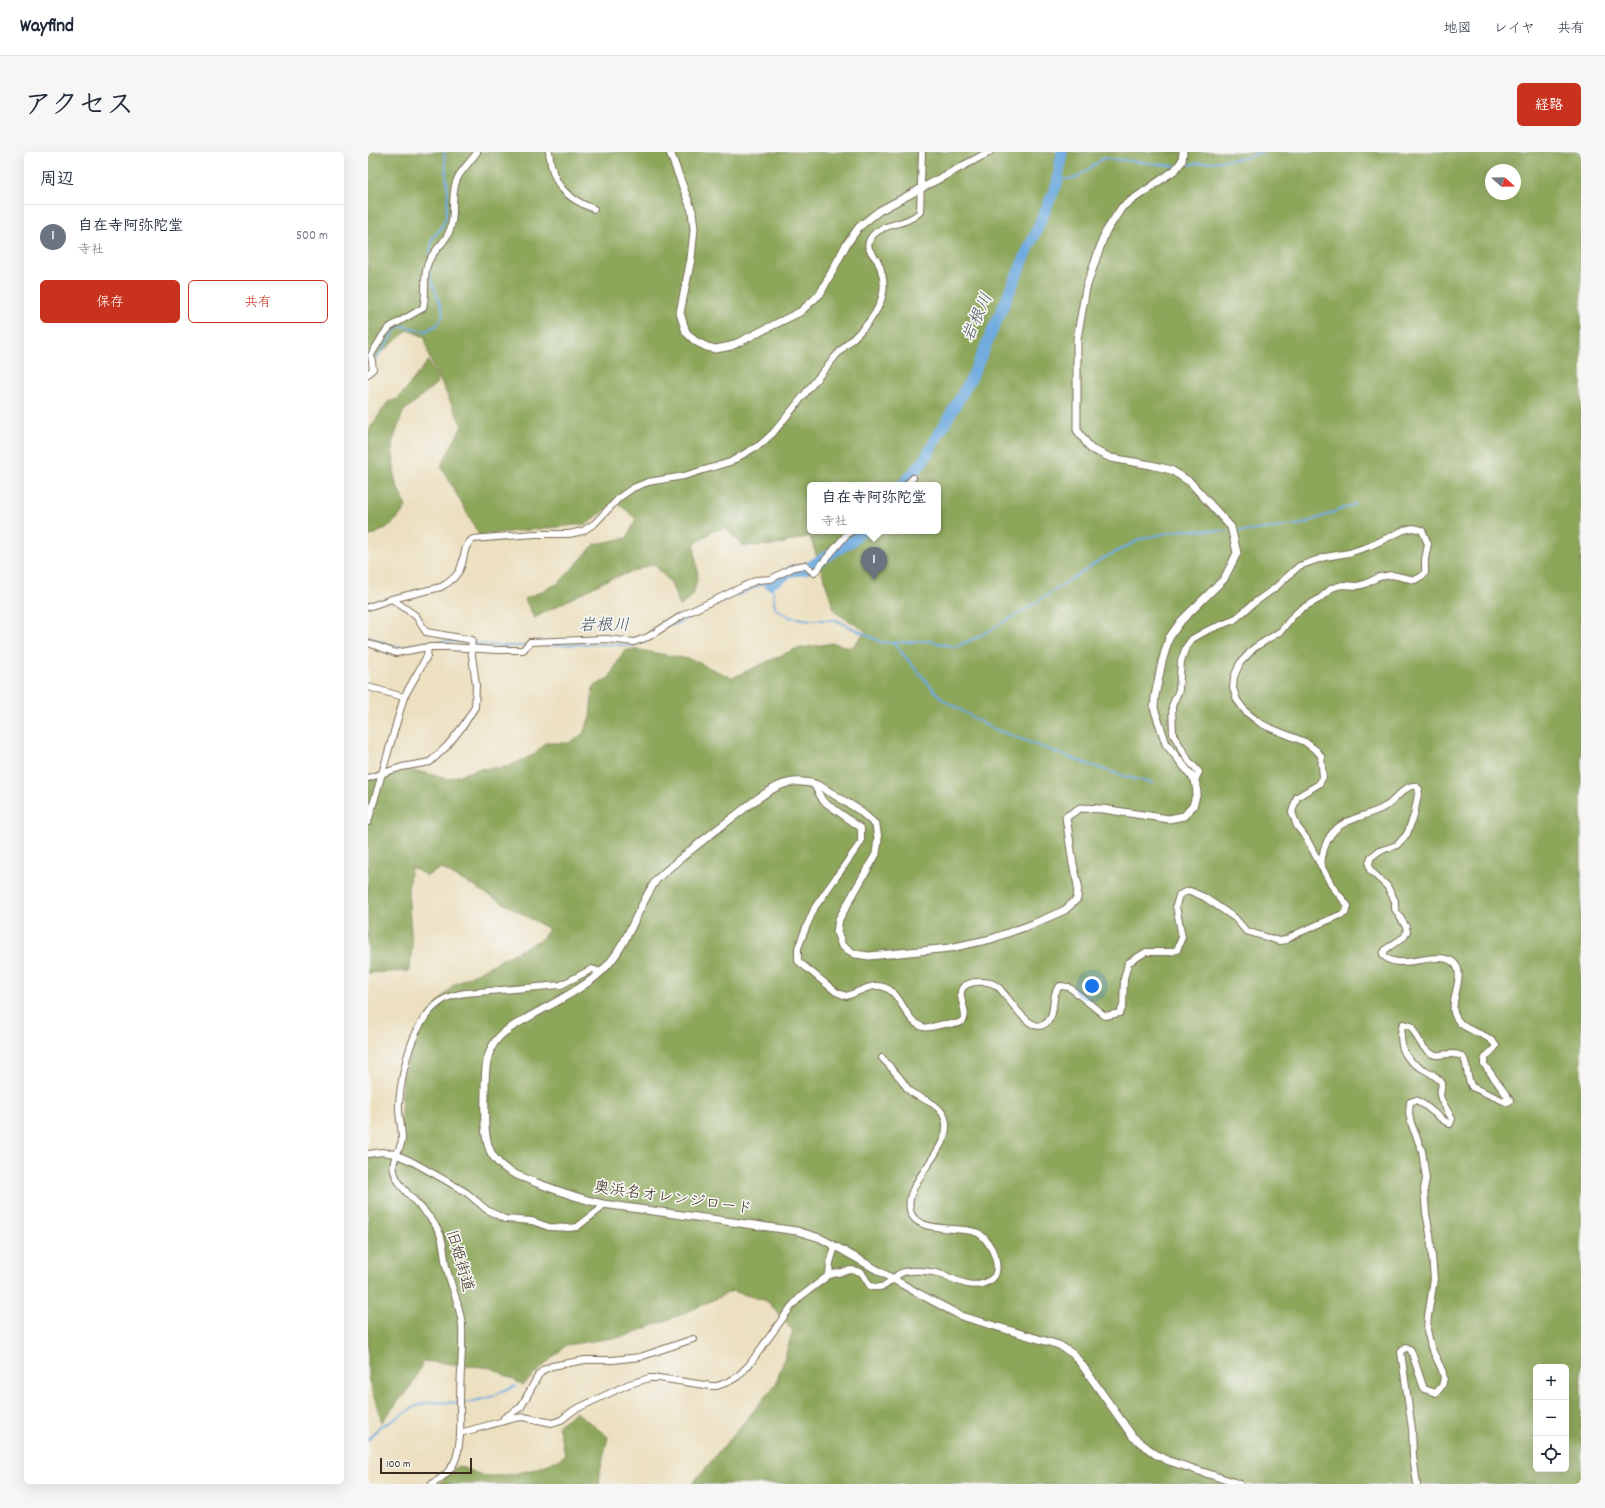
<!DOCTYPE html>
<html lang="ja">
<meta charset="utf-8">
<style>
body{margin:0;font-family:Dekko,"Klee One",sans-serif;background:#f6f6f7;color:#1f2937}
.controls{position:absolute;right:12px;bottom:12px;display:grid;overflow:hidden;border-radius:6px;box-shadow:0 4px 16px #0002}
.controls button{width:36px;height:36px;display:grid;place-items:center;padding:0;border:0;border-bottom:1px solid #e0e1e3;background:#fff;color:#1f2937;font:20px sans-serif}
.compass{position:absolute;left:1117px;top:12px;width:36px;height:36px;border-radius:50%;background:#fff;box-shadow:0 4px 16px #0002;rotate:110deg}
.scale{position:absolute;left:12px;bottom:10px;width:92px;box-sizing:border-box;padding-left:4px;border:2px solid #3b2a1e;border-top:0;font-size:11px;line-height:14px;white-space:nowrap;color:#3b2a1e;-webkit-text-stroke:3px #f6f6f2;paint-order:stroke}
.you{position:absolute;left:724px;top:834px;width:14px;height:14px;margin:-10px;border:3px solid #fff;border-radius:50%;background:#1a73e8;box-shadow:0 0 0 6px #1a73e833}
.badge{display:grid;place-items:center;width:26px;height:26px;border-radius:50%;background:#c8321e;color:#fff;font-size:13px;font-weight:700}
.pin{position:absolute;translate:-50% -33px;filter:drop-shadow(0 1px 2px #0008)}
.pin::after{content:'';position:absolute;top:21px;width:14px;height:12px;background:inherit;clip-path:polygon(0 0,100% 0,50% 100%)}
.popup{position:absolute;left:439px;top:330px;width:134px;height:52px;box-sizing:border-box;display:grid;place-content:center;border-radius:6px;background:#fff;filter:drop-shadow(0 1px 3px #0005);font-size:13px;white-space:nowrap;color:#747a83}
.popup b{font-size:15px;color:#1f2937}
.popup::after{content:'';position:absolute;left:50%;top:100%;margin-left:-8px;border:8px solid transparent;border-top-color:#fff}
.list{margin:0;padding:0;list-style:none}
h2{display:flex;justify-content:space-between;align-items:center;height:52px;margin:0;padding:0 16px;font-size:17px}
h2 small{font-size:13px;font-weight:400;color:#747a83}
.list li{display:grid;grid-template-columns:26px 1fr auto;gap:12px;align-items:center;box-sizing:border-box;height:64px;padding:0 16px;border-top:1px solid #e0e1e3}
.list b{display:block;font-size:15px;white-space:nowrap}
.list p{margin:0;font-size:13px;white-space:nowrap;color:#747a83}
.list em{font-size:13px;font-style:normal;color:#747a83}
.actions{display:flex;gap:8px;padding:12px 16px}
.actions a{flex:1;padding:9px 0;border:1px solid #c8321e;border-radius:6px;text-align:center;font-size:14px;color:#c8321e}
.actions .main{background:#c8321e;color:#fff}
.icon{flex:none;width:22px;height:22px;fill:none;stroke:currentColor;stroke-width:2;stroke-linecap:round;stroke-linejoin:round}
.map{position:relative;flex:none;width:1213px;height:1332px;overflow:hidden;border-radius:6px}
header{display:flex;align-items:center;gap:24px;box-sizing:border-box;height:56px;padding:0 20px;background:#fff;border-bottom:1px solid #e0e1e3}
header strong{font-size:19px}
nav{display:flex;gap:22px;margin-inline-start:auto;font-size:14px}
.intro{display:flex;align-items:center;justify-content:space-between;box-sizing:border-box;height:96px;padding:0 24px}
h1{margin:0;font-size:28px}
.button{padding:10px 18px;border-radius:6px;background:#c8321e;color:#fff;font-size:14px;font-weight:700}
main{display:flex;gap:24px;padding:0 24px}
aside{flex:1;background:#fff;border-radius:6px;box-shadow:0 4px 16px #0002}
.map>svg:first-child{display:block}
.forest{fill:#8ca65a;stroke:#64683c;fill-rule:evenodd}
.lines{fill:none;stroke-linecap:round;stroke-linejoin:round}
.stream{stroke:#6eaadf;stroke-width:2}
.river{stroke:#6eaadf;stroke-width:11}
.minor-casing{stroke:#796a57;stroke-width:8}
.tertiary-casing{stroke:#796a57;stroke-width:9}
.minor{stroke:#fff;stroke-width:6}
.tertiary{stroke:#fff;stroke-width:7}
.labels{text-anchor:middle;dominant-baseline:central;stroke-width:3.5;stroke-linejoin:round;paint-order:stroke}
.street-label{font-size:16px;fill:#3b2a1e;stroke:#f6f6f2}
.water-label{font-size:17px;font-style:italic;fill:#4d5762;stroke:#f6f6f2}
</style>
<header>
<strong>Wayfind</strong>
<nav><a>地図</a><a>レイヤ</a><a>共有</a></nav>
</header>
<div class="intro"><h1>アクセス</h1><a class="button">経路</a></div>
<main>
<aside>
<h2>周辺<small></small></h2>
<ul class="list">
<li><span class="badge" style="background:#6b7280">1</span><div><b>自在寺阿弥陀堂</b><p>寺社</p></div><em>500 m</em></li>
</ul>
<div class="actions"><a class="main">保存</a><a>共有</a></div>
</aside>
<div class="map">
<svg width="1213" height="1332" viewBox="0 0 1213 1332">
<rect width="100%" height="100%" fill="#f6f6f2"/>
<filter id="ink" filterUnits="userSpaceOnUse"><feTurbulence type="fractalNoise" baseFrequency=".025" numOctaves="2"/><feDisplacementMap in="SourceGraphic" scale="8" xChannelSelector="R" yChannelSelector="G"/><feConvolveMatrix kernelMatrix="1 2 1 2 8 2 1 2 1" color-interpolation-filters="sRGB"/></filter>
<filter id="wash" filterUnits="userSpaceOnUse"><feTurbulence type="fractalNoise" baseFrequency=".012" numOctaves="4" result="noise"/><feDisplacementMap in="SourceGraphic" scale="16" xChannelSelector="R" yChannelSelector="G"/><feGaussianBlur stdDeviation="0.9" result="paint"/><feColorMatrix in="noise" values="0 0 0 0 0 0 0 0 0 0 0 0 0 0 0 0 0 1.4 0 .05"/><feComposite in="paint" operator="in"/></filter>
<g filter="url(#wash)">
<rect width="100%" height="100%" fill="#ece0c0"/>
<g class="forest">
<path d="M0,0H1213V1332H324L408,1232L425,1179L399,1149L364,1139L319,1160L258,1184L198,1193L155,1233L124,1216L55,1209L45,1231L14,1270L0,1226V1004L28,1002L31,994L35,924L50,883L64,859L85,833L174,787L181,777L73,716L59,724L43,715L40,738L44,793L42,819L0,821V628L39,619L53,620L80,627L110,617L140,615L167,602L177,591H201L215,582L222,565L225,535L241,526L256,499L266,497L325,508L364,526L427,497L466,491L483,496L498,479L467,460L442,384L408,393L375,394L358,377L344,379L326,393L330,424L325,443L312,455L303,431L286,412L237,429L166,466L157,447L191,431L227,392L259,386L268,367L248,349L219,372L111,383L73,314L94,274L61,205L57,185L40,178L0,212ZM1123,18H1147V42H1123ZM442,333H570V379H442ZM1168,1215H1198V1317H1168Z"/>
<path d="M60,209L67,221L70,230L35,260L24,292L27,329L38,355C28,371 17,378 0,385V279L20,250L30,247Z"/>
<path d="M208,1260L240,1285L231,1324L232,1332H70L90,1314C98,1316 106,1321 114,1323C134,1327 181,1316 197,1303L190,1273Z"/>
</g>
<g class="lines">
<g class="stream">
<path d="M814,13L878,6L894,0"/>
<path d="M689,28L708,26L736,6L808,14"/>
<path d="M62,102L64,87L73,76L78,65L80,42L76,0"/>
<path d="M6,210L29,176L35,174L49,178L58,179L69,173L75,164L74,157L61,121V116"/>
<path d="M866,379H881L935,372L987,352"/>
<path d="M304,474L350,450L377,440L391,433L402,432L405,440L407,456L422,465L442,468H468L513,490L525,491L561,489L587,495L612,484L663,454L732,408L773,387L813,378L861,379"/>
<path d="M0,485L26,494L35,495L65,490L92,489L130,494H157"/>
<path d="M525,491L574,547L621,575L722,613L759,625L784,631"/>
<path d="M161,493L244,492L263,494L281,487"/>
<path d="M0,1288L12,1274L20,1271L50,1253L64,1250L90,1251L103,1250L126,1244L134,1239L148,1234"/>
</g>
<g class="river">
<path d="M534,333L554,311L604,225L689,32L694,0"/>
<path d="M402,432L424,419L438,417L484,389L493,379"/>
</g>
</g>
</g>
<g filter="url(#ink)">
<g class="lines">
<g class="minor-casing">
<g id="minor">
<path d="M181,0C184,32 197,46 226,57"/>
<path d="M0,222L5,217L3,203L15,183L22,175L55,156C59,142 55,127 59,114C63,100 73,95 79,84C89,67 82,47 88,30C91,19 103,10 109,0"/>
<path d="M538,333L545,326"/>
<path d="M0,455L24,447L73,435C82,430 90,424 93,415C97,404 95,394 105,387L167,382H201L215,379L227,371L252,345L265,336L280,330L316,324L362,310L393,292L405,281C426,256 446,230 466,206C484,185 509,170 515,141C517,131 514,117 509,108C504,101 497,96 502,87C512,70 537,75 552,60L554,0"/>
<path d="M0,491L28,501L60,495H81L129,498H155L162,490L239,487L266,490L280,485L315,463L389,428L403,427L426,415L437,413L446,421L479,382L484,379"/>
<path d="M0,535L36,545"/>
<path d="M0,626L34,615L62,610L79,594L95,574L107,555L108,533L103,496L104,488L58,480L48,464L24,447"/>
<path d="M445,631L455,649L493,676V690L447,755L439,773L430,796V809L468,840L478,844C487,842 497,835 507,834C534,832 534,869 555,875C561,877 570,873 576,872C581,871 586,873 591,871C607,864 583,841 598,833C606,829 623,828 630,835C639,842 661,883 677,872C690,863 681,843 692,834L701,835L737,864L752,861L755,854L756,827L760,811L778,800H802L809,798L814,785L808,754L811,743L815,741L822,739L836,745L867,766L878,779L911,789L918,788L928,782L977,761L980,754L964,734L938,686L929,674L924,660L929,645L951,632L955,625L953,604L949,599L937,590L900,575L892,571L878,560L869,548L865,536L866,525L872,511L886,496L913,479L925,464L933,457L951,447L964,436L974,433L989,434L997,432L1011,425L1024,423L1047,428L1054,424L1057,421V407L1060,392L1054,378L1045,376L1036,378L1002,394L981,401L957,405L931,414L907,436L886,451L866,468L840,478L824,487L818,495L813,509L811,538L804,554L805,582L821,609L831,620L827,628"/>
<path d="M0,670L36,545L59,504L60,495"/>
<path d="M953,713C954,703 956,693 962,684C974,665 1001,665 1018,654C1027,649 1037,632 1048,634L1051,637L1046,663L1039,682L1029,693L1011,699L1003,705L1001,711L1002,718L1019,734L1027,749V757L1038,775L1039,780L1036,785L1018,797L1015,802C1028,822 1067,797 1085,810C1099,820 1082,847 1086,861C1093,882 1119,878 1128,894C1124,901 1115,903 1116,912L1142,948V949L1138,950L1104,935C1097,924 1101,911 1094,904C1086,901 1080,902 1071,903C1057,905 1049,884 1043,874L1035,872C1032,878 1033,887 1034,894C1041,918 1062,915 1074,931L1072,943L1073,947L1084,967L1082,972C1069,966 1061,954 1048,948L1042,950L1041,961L1043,971L1054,999L1058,1027L1056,1037L1058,1061L1062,1082L1066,1127L1060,1164L1059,1178L1063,1195L1074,1218L1076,1226L1074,1234L1068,1241L1056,1237L1043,1198L1038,1195L1033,1200L1044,1277L1045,1304L1049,1332"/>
<path d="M0,1002L14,1000L27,1002L43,1009L77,1028L99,1041L119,1058L137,1067L164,1069L181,1075L201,1076L209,1075L231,1058L235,1052"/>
<path d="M461,1123L462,1111L467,1094"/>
<path d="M136,1266L153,1255L170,1224L175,1218L184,1214L217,1208H245L272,1205L325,1187"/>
<path d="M92,1281L147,1266L156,1265L184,1271L193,1268L206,1258L261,1232L282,1226H291L343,1234H349L360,1230L369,1225L381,1213L423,1155L432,1145L461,1123L483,1118L489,1119L494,1121L502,1134C520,1139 520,1127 533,1121C541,1117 564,1119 572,1122C588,1127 604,1139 621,1129C638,1120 623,1088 610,1081C594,1073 547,1083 542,1058C535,1027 592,992 575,962C568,950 554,948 543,940C538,936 536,931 532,926C526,919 520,912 514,906"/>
<path d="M64,1332C74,1326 82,1320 87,1309C94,1291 92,1268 92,1249C92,1224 95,1198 94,1173C92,1153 83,1134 78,1114C76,1104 76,1092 72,1082C63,1059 30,1039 26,1019C23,1007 33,998 34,987C34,975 30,963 31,951C34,918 44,867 75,848C81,844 90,842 98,841L193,833L224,817L233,820"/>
</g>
</g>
<g class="tertiary-casing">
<g id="tertiary">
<path d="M302,0L324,59L326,77L323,107L312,161L318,180L327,189L339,195L348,197L363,194L432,160L452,142L478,93L491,75L511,59L621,0"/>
<path d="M815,0L814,9L807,18L754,55L737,81L718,136L709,187V278L723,297L743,306L783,313L803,318L822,330L863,375L869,401L856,427L813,469L801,486L794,510L787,544L786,556L798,592L827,628L829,640L825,654L816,664L801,667L735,657L712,656L698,665L705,712L710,733L709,747L697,758L665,772L623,787L582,796L501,804L487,802L474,794L469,780L471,767L508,702L510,687L508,673L491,658L452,634C440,629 425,628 413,633C398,639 385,650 372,660C344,681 315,703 289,727C268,757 260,795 233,820C216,836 182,853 161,865C150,871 140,876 131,885C117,899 117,921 117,939C117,957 115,979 121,996C124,1005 131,1012 138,1017C146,1023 157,1026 166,1030C188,1038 211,1047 235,1052L429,1079L452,1086L467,1094L548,1140L593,1164L691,1193L705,1202L714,1213L765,1285L787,1302L801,1309L871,1332"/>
</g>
</g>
<use href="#minor" class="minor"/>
<use href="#tertiary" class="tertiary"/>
</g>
</g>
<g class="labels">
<g class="street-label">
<text transform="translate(305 1047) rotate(8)">奥浜名オレンジロード</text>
<text transform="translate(91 1109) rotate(74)">旧姫街道</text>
</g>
<g class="water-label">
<text transform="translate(611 166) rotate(-66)">岩根川</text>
<text x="236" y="475">岩根川</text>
</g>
</g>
</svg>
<div class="controls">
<button>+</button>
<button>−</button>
<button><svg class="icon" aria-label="locate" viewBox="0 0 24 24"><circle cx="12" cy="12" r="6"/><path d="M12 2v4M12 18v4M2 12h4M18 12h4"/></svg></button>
</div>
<svg class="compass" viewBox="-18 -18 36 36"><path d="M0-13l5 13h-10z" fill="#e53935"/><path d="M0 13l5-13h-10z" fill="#747a83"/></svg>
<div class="scale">100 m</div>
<div class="you"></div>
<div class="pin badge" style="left:506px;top:428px;background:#6b7280">1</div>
<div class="popup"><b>自在寺阿弥陀堂</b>寺社</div>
</div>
</main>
